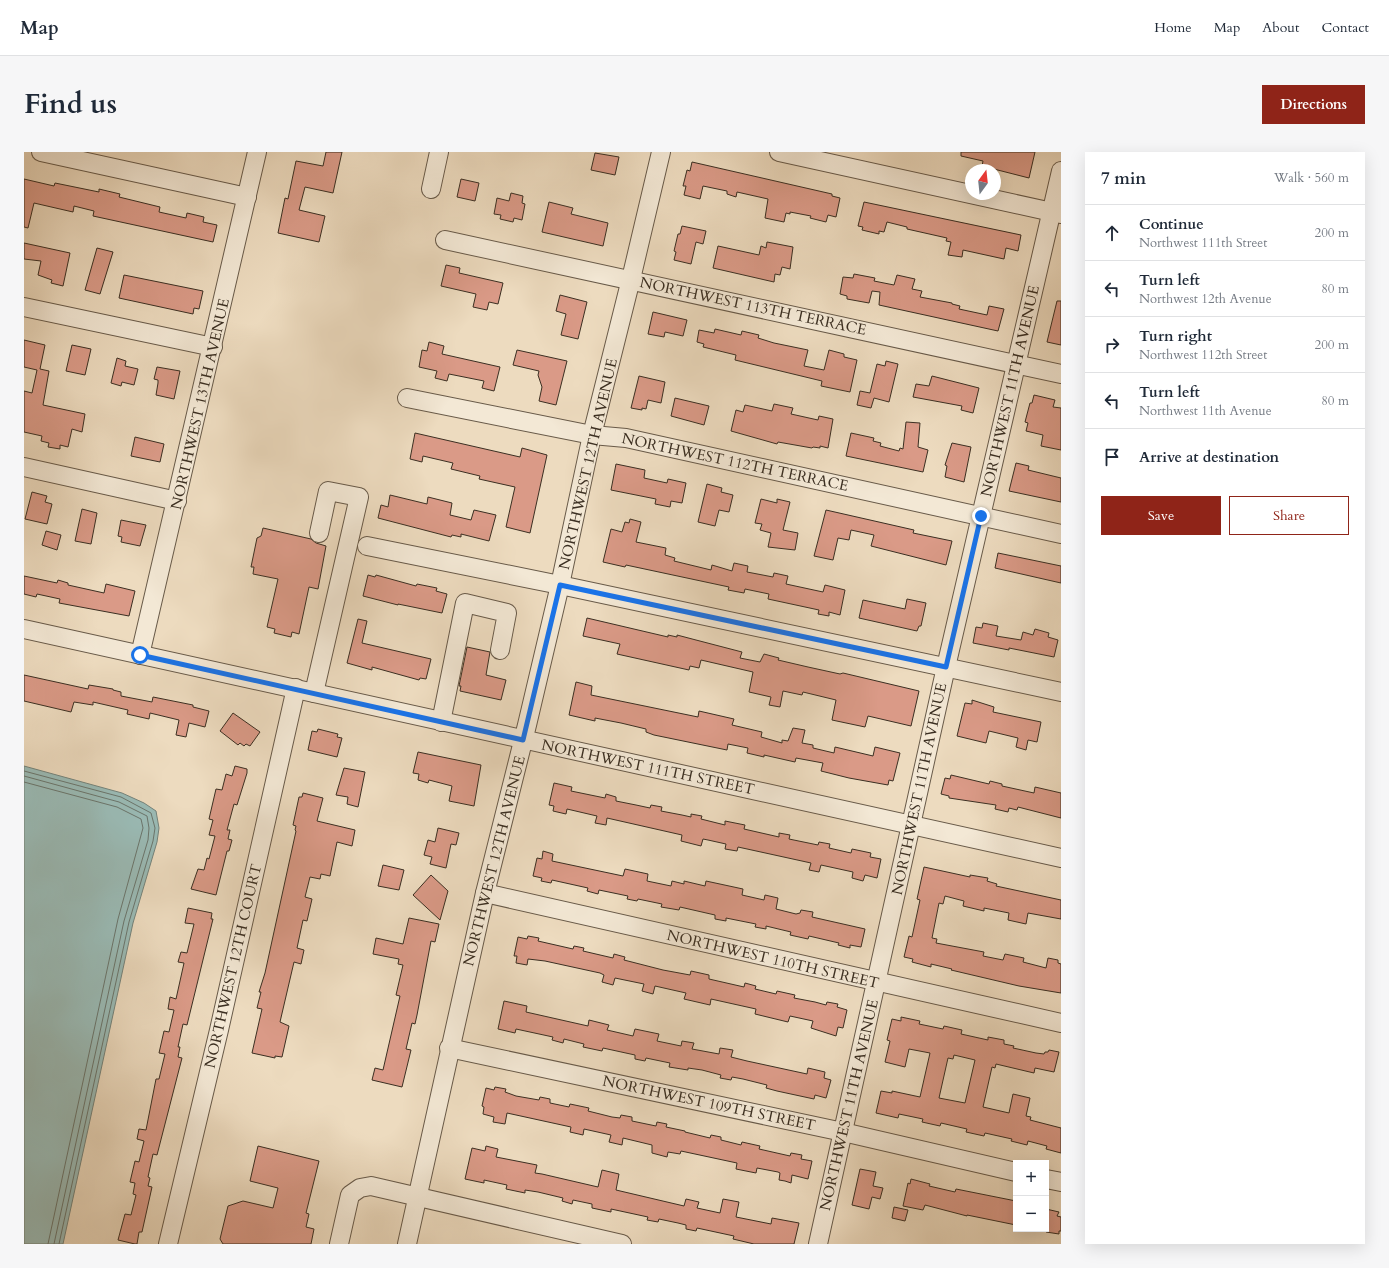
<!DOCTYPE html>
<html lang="en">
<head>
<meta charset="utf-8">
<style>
	:root { --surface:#fff; --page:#f6f6f7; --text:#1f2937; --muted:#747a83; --line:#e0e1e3; --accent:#8f2418 }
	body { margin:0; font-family:Cardo,serif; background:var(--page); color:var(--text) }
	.controls { position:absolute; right:12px; bottom:12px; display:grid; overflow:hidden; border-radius:0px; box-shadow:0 4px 16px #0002 }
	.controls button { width:36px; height:36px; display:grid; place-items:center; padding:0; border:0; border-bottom:1px solid var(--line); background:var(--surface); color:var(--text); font:20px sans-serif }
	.compass { position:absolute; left:941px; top:12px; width:36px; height:36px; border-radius:50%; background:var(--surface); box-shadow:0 4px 16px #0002; rotate:15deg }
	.stop { position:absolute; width:12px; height:12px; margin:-9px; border:3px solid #1a73e8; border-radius:50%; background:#fff }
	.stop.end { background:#1a73e8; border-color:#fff; box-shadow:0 1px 4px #0008 }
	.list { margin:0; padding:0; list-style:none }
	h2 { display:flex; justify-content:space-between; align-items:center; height:52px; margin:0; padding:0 16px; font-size:17px }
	h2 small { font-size:13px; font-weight:400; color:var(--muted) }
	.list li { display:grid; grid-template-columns:26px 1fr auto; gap:12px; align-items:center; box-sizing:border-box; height:56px; padding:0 16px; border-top:1px solid var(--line) }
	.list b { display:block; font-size:15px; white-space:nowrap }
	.list p { margin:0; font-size:13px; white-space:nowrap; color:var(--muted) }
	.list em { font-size:13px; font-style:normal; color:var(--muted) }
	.actions { display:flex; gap:8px; padding:12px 16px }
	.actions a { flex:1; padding:9px 0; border:1px solid var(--accent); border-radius:0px; text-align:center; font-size:14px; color:var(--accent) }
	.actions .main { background:var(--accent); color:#fff }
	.icon { flex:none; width:22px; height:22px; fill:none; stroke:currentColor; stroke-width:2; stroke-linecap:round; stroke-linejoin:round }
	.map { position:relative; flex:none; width:1037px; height:1092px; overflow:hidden; border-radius:0px }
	header { display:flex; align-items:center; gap:24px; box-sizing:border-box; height:56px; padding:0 20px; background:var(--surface); border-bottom:1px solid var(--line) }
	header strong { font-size:19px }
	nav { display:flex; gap:22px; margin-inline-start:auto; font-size:14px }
	.intro { display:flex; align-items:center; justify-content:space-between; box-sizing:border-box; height:96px; padding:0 24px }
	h1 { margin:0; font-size:28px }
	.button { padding:10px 18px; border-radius:0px; background:var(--accent); color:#fff; font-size:14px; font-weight:700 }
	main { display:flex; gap:24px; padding:0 24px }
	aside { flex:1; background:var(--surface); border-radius:0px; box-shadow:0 4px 16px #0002 }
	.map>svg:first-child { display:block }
	.water { fill:#9abbb6; stroke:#74837b }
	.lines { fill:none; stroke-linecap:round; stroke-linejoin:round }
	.shore { stroke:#6a756c; stroke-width:1 }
	.building { fill:#da9a87; stroke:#3b2f22; fill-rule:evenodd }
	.minor-casing { stroke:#685a49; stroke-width:20 }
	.minor { stroke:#f3e8d5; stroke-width:18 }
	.route { stroke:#1a73e8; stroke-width:5 }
	.labels { text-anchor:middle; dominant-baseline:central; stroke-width:3; stroke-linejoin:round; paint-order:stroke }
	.street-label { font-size:15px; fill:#3b2f22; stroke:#f3e8d5 }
</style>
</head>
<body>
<header>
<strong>Map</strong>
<nav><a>Home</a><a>Map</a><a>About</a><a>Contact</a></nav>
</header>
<div class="intro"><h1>Find us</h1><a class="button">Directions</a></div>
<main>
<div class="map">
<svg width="1037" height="1092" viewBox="0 0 1037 1092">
	<rect width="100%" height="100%" fill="#eddbbf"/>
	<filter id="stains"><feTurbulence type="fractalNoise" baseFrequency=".005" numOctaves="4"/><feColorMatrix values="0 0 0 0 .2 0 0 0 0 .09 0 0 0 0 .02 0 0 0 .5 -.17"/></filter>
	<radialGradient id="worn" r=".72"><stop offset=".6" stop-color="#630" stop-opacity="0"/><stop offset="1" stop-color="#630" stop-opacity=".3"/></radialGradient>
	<polygon class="water" points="0,614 98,641 120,651 132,659 135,676 133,690 109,771 39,1092 0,1092"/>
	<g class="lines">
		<g class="shore">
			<polyline points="0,619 97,645 127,661 131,676 129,689 105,770 35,1092"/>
			<polyline points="0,624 95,650 123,664 125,676 124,688 100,769 30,1092"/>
			<polyline points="0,630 93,655 117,667 119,676 94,767 24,1092"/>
		</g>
	</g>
	<g class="building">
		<polygon points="302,0 318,0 309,41 281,35 275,58 301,64 295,90 254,81 261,46 264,47 272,9 299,14"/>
		<polygon points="937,0 1011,0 1005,26 958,14 959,9 937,4"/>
		<polygon points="571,1 595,5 591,23 567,18"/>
		<polygon points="668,10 808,42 808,44 816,46 812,65 804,63 802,70 786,66 787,64 766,60 766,62 762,61 760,70 741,66 744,47 713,40 712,45 703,42 703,39 679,34 676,47 660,43 662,34 659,34 663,18 666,19"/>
		<polygon points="0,27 30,34 31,31 75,40 75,37 96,42 95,45 136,55 135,60 162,66 163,61 180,65 179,70 193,73 189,90 69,64 70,59 50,54 49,60 10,51 4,76 0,75"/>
		<polygon points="437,27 455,31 451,49 433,45"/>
		<polygon points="487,41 499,44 498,51 501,52 498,68 490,66 489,70 476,67 477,63 470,62 473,46 485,49"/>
		<polygon points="525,50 549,56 547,62 584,71 579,94 518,80"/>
		<polygon points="840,50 997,83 994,99 982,96 980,107 939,98 938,105 924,103 927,90 922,89 923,86 883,77 883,75 863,70 860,80 855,79 855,82 838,78 839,75 834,74"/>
		<polygon points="658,74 682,79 679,92 672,90 667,112 650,108 652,100 650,99 654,82 656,82"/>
		<polygon points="743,90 769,95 766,117 758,115 756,123 751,122 750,130 689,116 694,94 735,103 737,94 742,96"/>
		<polygon points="0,91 46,101 39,134 27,131 28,128 14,123 17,109 0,107"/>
		<polygon points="73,96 89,100 76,142 61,138"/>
		<polygon points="422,113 436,116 435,121 479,131 474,152 465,150 463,158 449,155 452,142 417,134"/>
		<polygon points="830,122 851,126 850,129 870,133 873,123 891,127 888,137 898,139 896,145 928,151 928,152 936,154 935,157 963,163 965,154 980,157 974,179 855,153 856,140 848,139 845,151 823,147 823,144 816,142 819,125 829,126"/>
		<polygon points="100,123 179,139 175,157 170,156 169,162 95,146"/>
		<polygon points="536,143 563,150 554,187 537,183 542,162 532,159"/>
		<polygon points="1033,149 1037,149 1037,193 1023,190"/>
		<polygon points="629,160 663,168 659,184 641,180 640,185 624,182"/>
		<polygon points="691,177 717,183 718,179 735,183 734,186 750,191 784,198 780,214 800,218 805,198 820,202 820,205 833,208 826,240 797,234 798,229 711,208 712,203 679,195 680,192 673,190 675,178 690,181"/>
		<polygon points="0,188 21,193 16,217 25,219 19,253 61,262 58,280 48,277 44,295 36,293 36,297 24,295 25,291 17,289 18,284 0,280 0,239 8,241 13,218 0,215"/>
		<polygon points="405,190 420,194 418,202 476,215 470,239 458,236 460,229 425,222 423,229 411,226 413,219 395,215 398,198 403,199"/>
		<polygon points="48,193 67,197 61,223 42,219"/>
		<polygon points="493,198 543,209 532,253 515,249 518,235 514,223 515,219 489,213"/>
		<polygon points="93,206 102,209 101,214 114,217 110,233 98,230 97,234 87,231"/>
		<polygon points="862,209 874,212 865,250 850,246 847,256 833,253 836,239 846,241 853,212 861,214"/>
		<polygon points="133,215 156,219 150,247 132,243 134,231 134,228 130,227"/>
		<polygon points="615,224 641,230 637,251 624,248 622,257 618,256 618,258 607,256"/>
		<polygon points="908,224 955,236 949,261 937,258 938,254 889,245 892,232 905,234"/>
		<polygon points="1010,243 1031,248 1029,255 1037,256 1037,298 1017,294 1019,283 1002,279 1004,271 1001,270 1006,251 1008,251"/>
		<polygon points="651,246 685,254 680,273 647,264"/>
		<polygon points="750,252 769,256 767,262 794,268 795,264 809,267 804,296 796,294 796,296 789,295 788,296 754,290 753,292 707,279 712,258 719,260 721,253 748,259"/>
		<polygon points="882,270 896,271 894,295 904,298 899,320 822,304 827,281 850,286 849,289 857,291 856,294 875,299 876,296 879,297"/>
		<polygon points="391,281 496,305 498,296 523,303 506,381 482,375 491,335 455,327 456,324 427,317 429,311 399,304 398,310 386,307"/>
		<polygon points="111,285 140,292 136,310 107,304"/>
		<polygon points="928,291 947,295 940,330 921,325 923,314 921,313"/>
		<polygon points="992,311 1005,314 1004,318 1037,326 1037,350 985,339"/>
		<polygon points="592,312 621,318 620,326 643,331 644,327 662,331 658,351 647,349 646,355 631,352 632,347 587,338"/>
		<polygon points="683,332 698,336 697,340 709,343 705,360 695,358 691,374 674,370"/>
		<polygon points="8,340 23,344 21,350 28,352 23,372 1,367"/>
		<polygon points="366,343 403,352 404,345 428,351 426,363 447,368 450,358 472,363 465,389 437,382 437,385 428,383 427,385 354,366 357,353 364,355"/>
		<polygon points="737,347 753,351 753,347 766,350 759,378 774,381 771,398 744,395 747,381 736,378 738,372 731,371"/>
		<polygon points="58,357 73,361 67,392 51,389"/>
		<polygon points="802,358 890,378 889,381 928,389 922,413 847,394 850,383 827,378 825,388 814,386 809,408 790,404"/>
		<polygon points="606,367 617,370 612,390 642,396 641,403 651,406 650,409 687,418 688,413 708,419 710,411 724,414 723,420 749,425 750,421 764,424 762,432 799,440 801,433 821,438 816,463 805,460 805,464 794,462 795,458 744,447 745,442 721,437 720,441 704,438 705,435 602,413 601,415 579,410 587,377 598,380 601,370 605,371"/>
		<polygon points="97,368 122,373 116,394 97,390 98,385 94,384"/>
		<polygon points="239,376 287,387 292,391 302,394 294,437 285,435 275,482 268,480 267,485 250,481 251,477 243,475 254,427 229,422 230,415 227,415 233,386 237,384"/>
		<polygon points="22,379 37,383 33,398 18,393"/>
		<polygon points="974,401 1037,414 1037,431 971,416"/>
		<polygon points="344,423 351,425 352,423 392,434 393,432 413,436 412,439 423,442 418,461 374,452 374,453 339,444"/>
		<polygon points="0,424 33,431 34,428 44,431 44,433 80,441 82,432 111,439 105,464 35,451 36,447 13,442 12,445 0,442"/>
		<polygon points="883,447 902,451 897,474 895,474 893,479 835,466 839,448 881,457"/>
		<polygon points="563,466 644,485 644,483 653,485 653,483 672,488 718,500 716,506 736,510 740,502 755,506 754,508 784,515 816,522 819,521 895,539 887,574 844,564 841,575 808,568 812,548 779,540 778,543 759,539 756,555 745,553 747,545 725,540 729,520 677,508 675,516 666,514 665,518 593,502 596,492 559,484"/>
		<polygon points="334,467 343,469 338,491 407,507 402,527 396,526 395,528 348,515 348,518 323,511"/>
		<polygon points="959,471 974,474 972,484 997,488 999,480 1009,483 1011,477 1025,481 1024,485 1034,488 1030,505 985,496 985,498 949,491 952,475 958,476"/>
		<polygon points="443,495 466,500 462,523 482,528 477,548 436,539 437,534 435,534"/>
		<polygon points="0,523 64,537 65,533 89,537 89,538 97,540 97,544 128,550 129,545 169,553 169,555 185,559 181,575 165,571 162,585 152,583 155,568 126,561 125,567 103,562 104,558 69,550 69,553 50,550 47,560 0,549"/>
		<polygon points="552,530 568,534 567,543 674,565 675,559 710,567 708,573 738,580 737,585 758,591 758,588 764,589 769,576 781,578 778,591 789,593 789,596 810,601 811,595 849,604 851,595 876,601 869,629 865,628 864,633 825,626 797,619 799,611 772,606 771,610 740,603 740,605 723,601 724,596 704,592 703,598 630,583 622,580 622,577 597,571 571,566 571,569 545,563"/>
		<polygon points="948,548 970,555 969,560 1017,570 1013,590 1004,588 1002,598 992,595 994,586 965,579 962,591 933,584 941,551 948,552"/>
		<polygon points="209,561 236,580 226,594 222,592 220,594 216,591 214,593 196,579"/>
		<polygon points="294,577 314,582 313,585 318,586 313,605 284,598 288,579 293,580"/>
		<polygon points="394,600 457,613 450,654 425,649 428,634 405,628 404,631 394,628 395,622 389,621"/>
		<polygon points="211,614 223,617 223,621 213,653 210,652 203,678 206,678 204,687 208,688 205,699 203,699 192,743 167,737 174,717 180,718 183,706 185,707 191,684 185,683 189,668 185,667 192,637 198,638 202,622 208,624"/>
		<polygon points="320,616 341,620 334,655 323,652 324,645 312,643"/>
		<polygon points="927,623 965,632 966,629 978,632 978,634 1010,641 1011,635 1037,641 1037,666 994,655 993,658 985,656 984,660 971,657 972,653 925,646 925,644 917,642 921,626 926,627"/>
		<polygon points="530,631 548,635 547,639 581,646 582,642 592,645 592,649 612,653 626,656 627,653 638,655 637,659 658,663 667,665 667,662 678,664 677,667 701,673 701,669 721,673 720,677 755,685 755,681 766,683 765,687 794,693 795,690 806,692 805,696 827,701 828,697 847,701 846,705 857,707 853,726 841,723 839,729 828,726 829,720 797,713 795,720 785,718 787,711 714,695 713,699 701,697 702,692 684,688 679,687 677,694 657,689 658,683 583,666 582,673 571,671 573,664 543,657 542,662 529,659 530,654 525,653"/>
		<polygon points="279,641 299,646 293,669 331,678 328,694 313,690 306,724 297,722 296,727 286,725 281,745 288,747 283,769 279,768 273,796 280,798 277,812 270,810 256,870 265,874 258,905 251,904 251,906 228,901 238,857 233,856 237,840 235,840 241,821 272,679 271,678 272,674 269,673 275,645 278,645"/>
		<polygon points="414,676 435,681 432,693 427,692 422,716 406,712 408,705 400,703 404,688 411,690"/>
		<polygon points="519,699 529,702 528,709 599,724 601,717 624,722 623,729 647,734 648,729 660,732 660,729 681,734 682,729 719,737 718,743 740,748 741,743 754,746 752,757 772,762 776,761 777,758 789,760 788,765 841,777 837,795 826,793 826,796 814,793 815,791 785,784 784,787 766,783 767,780 742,774 742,777 731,775 732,772 702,766 702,769 691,767 691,763 656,755 655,758 637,755 638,752 614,747 613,749 603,747 604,744 575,738 574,742 563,739 564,736 528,728 527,731 517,729 518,726 509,724 513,706 518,707"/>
		<polygon points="359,713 380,718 375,738 354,734"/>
		<polygon points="900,715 946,725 946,723 964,726 963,729 973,732 972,734 1037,748 1037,767 1004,761 1002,772 984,768 985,761 960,756 960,759 939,754 940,749 921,744 919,752 915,751 908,786 913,787 912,791 960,800 959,804 979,808 981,802 1000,806 999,810 1022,816 1024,806 1034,808 1034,811 1037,812 1037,841 995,834 927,818 928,817 907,812 907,815 888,810 889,807 880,805 885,784 888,785 896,748 893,747"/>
		<polygon points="407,723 424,739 416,768 389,743"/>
		<polygon points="164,756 188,761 187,767 189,767 163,873 159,872 154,895 156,895 154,905 158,906 133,1003 129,1002 124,1025 126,1026 124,1034 128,1035 118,1080 115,1080 113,1092 111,1092 94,1088 101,1062 107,1063 112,1043 109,1042 111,1031 106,1030 111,1009 115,1010 120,989 113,987 115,977 122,978 132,927 135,927 141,902 135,901 140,879 145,880 150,858 144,857 146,845 152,847 160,811 154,810 157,800 163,801 170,772 161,771"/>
		<polygon points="385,766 415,772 411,790 407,789 393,863 391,872 388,871 382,897 387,898 378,935 348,928 351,916 359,918 376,844 372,843 379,813 374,812 375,807 349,802 352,786 379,792"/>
		<polygon points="504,784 515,786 514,789 549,797 550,794 560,796 559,799 589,806 590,802 601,805 600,808 639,818 666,823 667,819 685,823 685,827 720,835 721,831 732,834 731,837 752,842 753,839 771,843 770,846 791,850 802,853 803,850 814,852 813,855 823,858 819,876 814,875 812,884 787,876 789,869 766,864 764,870 731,862 732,857 687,847 686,853 660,847 662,841 631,834 629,842 618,839 620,832 591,826 589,833 578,830 580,823 576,821 521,809 504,807 503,813 492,811 493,804 490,804 494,785 503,787"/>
		<polygon points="480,849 503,854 502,860 564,874 565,868 585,873 583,878 609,884 611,877 635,882 633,889 657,894 658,889 670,891 668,897 695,902 696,896 709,898 707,905 723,909 783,922 784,916 801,920 800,926 807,928 802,946 791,943 790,947 753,939 742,936 743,933 719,927 708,925 707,928 696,926 697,923 678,918 664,916 664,918 645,915 646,911 622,906 621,909 611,907 611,903 579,896 578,899 559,895 560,892 540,887 539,891 528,888 529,885 492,877 491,881 474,877"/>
		<path d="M877 865 896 869 895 872 919 877 920 874 938 878 937 882 964 888V885L980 888V892L990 894 989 896 1012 901 1020 902 1021 900H1024L1025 898 1035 900 1030 920 1011 916 1010 921 972 912 971 916 968 915 959 955 985 961 989 942 1006 946 1002 964 1007 965 1006 968 1037 976V1001L1022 997 1023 994 1004 989 1003 993 987 989 988 987 961 981 960 984 942 980 943 977 917 971 916 974 898 970 899 967 875 962 874 966 852 961 857 939 868 941V939L896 945 906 901 885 897 881 915 861 910 866 889 863 888 868 867 877 869ZM930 903 951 908 941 951 915 946 924 906 929 907Z"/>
		<polygon points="471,935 482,937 481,940 492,944 515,948 516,945 526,947 526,951 545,955 546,952 565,956 564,959 588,965 596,966 597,963 608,965 608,969 632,974 633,970 643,972 642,975 661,979 661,980 686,986 687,983 697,985 697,988 717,993 718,990 736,994 735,997 766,1004 767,1001 778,1003 777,1007 788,1009 784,1027 768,1023 767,1031 761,1029 755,1028 756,1021 754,1020 733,1016 732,1021 712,1017 713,1011 657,999 656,1002 644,1000 643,1005 628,1001 628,993 599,986 598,993 585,990 587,983 560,977 559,983 546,980 547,975 483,961 481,972 469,970 470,965 459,962 460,955 458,954 462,936 470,938"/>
		<polygon points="234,994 295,1009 282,1061 285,1062 282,1075 290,1077 287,1092 199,1092 196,1087 204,1054 219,1049 249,1056 254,1036 226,1029"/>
		<polygon points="462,994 474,997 472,1005 513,1013 511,1021 518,1022 574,1035 578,1018 595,1022 592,1038 660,1054 662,1047 675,1050 673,1056 696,1061 699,1047 715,1050 712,1065 747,1072 748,1066 775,1071 770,1092 730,1092 709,1087 710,1084 673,1076 672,1079 662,1077 662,1073 654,1071 635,1067 634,1070 623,1068 624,1065 587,1057 587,1060 568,1056 568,1052 549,1048 548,1052 538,1049 539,1046 514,1040 501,1038 501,1041 482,1037 483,1033 460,1028 460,1031 441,1027 448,996 461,999"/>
		<polygon points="836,1017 852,1020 849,1034 859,1036 856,1047 848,1045 845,1057 828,1053"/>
		<polygon points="887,1027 906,1032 905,1034 931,1040 932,1037 992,1049 992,1073 943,1063 943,1064 901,1053 899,1058 879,1054 884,1031 886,1032"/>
		<polygon points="870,1055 884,1058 881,1069 868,1066"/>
		<polygon points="1022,1057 1035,1060 1033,1064 1037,1065 1037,1079 1035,1079 1035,1082 1022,1080"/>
	</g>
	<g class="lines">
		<g class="minor-casing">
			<g id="minor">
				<polyline points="17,0 223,45"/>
				<polyline points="755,0 1037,62"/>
				<polyline points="407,37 415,0"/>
				<polyline points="421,88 1037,222"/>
				<polyline points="0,155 189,195"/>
				<polyline points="383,246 568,283 602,286 1037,382"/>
				<polyline points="0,315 153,349"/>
				<polyline points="343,394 536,433 1037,540"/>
				<polyline points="0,477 1037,706"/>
				<polyline points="116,503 233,0"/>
				<polyline points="290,541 335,345 304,339 295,381"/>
				<polyline points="417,570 441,451 483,461 476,498"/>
				<polyline points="461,741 1037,871"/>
				<polyline points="425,896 819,980 992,1020"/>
				<polyline points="1022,1027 1037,1030"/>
				<polyline points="144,1092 195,878 272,536"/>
				<polyline points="315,1092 326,1043 336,1036 347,1034 598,1092"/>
				<polyline points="383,1092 461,741 503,573 536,433 568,283 607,127 637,0"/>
				<polyline points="794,1092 922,515 1037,19"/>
			</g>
		</g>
		<use href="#minor" class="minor"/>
	</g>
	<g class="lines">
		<polyline class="route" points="116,503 499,588 536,433 922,515 957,364"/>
	</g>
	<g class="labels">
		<g class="street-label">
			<text transform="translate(729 154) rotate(12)">NORTHWEST 113TH TERRACE</text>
			<text transform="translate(986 239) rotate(-77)">NORTHWEST 11TH AVENUE</text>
			<text transform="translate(176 252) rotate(-77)">NORTHWEST 13TH AVENUE</text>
			<text transform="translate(711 310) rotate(12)">NORTHWEST 112TH TERRACE</text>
			<text transform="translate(564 312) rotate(-77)">NORTHWEST 12TH AVENUE</text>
			<text transform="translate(624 615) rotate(12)">NORTHWEST 111TH STREET</text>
			<text transform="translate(895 637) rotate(-78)">NORTHWEST 11TH AVENUE</text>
			<text transform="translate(470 709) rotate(-76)">NORTHWEST 12TH AVENUE</text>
			<text transform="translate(749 807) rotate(13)">NORTHWEST 110TH STREET</text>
			<text transform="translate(209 814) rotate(-77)">NORTHWEST 12TH COURT</text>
			<text transform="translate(685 951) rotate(12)">NORTHWEST 109TH STREET</text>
			<text transform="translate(825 953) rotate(-77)">NORTHWEST 11TH AVENUE</text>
		</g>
	</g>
	<rect width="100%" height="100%" filter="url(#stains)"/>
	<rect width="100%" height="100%" fill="url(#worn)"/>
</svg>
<div class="controls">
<button>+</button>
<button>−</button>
</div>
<svg class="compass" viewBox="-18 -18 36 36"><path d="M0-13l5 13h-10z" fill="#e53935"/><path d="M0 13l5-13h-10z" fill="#747a83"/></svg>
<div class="stop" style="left:116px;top:503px"></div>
<div class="stop end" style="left:957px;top:364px"></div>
</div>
<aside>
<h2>7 min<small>Walk · 560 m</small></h2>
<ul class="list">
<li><svg class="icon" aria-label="ahead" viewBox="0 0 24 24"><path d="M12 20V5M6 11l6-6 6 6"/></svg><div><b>Continue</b><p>Northwest 111th Street</p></div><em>200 m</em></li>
<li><svg class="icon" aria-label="left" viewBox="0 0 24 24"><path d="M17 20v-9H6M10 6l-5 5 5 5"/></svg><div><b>Turn left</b><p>Northwest 12th Avenue</p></div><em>80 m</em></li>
<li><svg class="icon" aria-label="right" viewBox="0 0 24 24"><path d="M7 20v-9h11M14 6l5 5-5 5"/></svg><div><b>Turn right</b><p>Northwest 112th Street</p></div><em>200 m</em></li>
<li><svg class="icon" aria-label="left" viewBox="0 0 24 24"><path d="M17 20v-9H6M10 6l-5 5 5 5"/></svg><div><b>Turn left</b><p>Northwest 11th Avenue</p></div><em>80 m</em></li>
<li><svg class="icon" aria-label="arrive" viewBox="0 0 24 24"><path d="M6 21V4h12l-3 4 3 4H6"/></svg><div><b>Arrive at destination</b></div></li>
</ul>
<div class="actions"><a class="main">Save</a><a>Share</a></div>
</aside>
</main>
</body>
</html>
